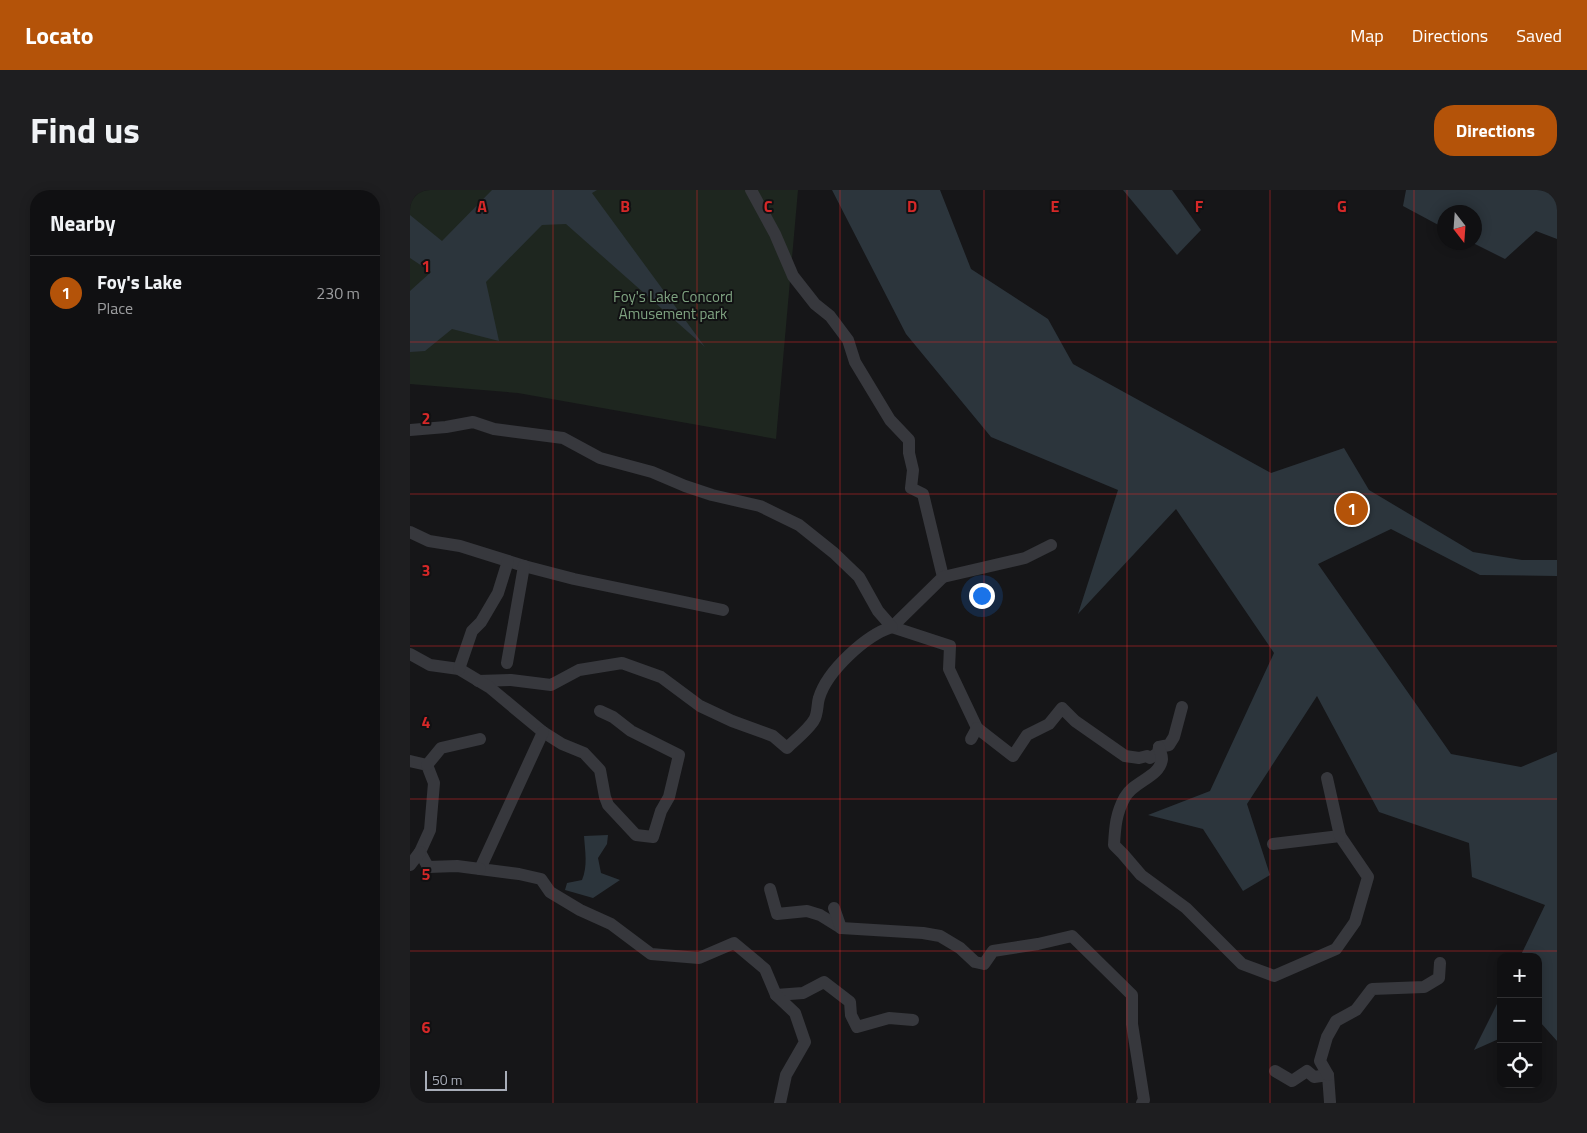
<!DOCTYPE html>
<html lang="en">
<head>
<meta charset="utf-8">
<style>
	:root { --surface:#101012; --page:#1e1e20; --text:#f1f3f6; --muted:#9c9d9f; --line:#303032; --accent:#b45309 }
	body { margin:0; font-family:"Titillium Web",sans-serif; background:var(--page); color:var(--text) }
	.controls { position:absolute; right:15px; bottom:15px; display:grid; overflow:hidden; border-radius:10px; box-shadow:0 2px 12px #0003 }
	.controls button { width:45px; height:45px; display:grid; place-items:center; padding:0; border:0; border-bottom:1px solid var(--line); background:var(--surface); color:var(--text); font:25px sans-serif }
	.compass { position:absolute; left:1027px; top:15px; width:45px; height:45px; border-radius:50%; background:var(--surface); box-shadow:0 2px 12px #0003; rotate:163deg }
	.scale { position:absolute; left:15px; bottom:12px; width:82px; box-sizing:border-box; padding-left:5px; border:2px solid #a8adb8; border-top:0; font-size:14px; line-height:18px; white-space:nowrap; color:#a8adb8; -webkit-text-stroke:4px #111113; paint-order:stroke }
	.you { position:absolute; left:571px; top:405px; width:18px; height:18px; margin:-12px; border:4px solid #fff; border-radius:50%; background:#1a73e8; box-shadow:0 0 0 8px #1a73e833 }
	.badge { display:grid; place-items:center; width:32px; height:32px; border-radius:50%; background:var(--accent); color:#fff; font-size:16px; font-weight:700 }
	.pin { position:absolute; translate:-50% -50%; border:2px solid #fff; box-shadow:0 1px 5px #0006 }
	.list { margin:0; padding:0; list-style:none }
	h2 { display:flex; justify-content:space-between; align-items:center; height:65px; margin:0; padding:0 20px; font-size:21px }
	h2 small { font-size:16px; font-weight:400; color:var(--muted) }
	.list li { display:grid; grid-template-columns:32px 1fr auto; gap:15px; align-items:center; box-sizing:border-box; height:75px; padding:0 20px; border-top:1px solid var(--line) }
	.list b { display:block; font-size:19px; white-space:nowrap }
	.list p { margin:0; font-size:16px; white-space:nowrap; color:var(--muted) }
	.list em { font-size:16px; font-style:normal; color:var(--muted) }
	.icon { flex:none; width:28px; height:28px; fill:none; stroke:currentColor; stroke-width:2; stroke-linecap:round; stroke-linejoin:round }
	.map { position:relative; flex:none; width:1147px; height:913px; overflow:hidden; border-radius:20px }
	header { display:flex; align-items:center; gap:30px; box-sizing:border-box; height:70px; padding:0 25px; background:var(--accent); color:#fff }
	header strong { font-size:24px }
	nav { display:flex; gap:28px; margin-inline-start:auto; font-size:18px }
	.intro { display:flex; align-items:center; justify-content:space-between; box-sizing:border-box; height:120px; padding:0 30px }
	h1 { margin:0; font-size:35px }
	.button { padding:12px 22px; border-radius:20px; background:var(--accent); color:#fff; font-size:18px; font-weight:700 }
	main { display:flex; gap:30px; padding:0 30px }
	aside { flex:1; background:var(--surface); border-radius:20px; box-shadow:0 2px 12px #0003 }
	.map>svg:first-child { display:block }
	.green { fill:#1e261f }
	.water { fill:#2c353c }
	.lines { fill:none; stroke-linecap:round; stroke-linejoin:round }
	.street { stroke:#37383d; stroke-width:12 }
	.grid { fill:none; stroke:#d62828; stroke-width:1; stroke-opacity:0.55 }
	.labels { text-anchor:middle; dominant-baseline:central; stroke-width:4; stroke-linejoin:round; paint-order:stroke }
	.park-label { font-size:15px; fill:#7fa381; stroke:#111113 }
	.grid-label { font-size:16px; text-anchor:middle; font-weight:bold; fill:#d62828; stroke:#111113; stroke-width:4; stroke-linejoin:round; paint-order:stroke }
</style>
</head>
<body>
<header>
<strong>Locato</strong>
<nav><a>Map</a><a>Directions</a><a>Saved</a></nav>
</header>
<div class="intro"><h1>Find us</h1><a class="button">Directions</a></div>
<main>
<aside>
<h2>Nearby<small></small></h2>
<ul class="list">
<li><span class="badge">1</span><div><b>Foy's Lake</b><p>Place</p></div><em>230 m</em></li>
</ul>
</aside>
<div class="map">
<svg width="1147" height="913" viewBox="0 0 1147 913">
	<rect width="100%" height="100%" fill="#161618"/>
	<polygon class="green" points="0,0 388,0 366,249 108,203 0,194"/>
	<g class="water">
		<polygon points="82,0 187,0 182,3 295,157 156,34 132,35 76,92 89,151 42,139 15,161 0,162 0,101 21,82 0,68 0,25 32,51"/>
		<polygon points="422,0 530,0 561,79 638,129 663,174 861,283 934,258 959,300 1063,362 1112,370 1147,370 1147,386 1070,385 981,339 908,374 1041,564 1111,577 1147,562 1147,851 1130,832 1128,832 1128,767 1110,767 1135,715 1062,687 1059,653 969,622 907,506 837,614 860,685 833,701 793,639 738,625 800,601 864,463 766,319 668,424 708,300 581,247 496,144"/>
		<polygon points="713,0 762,0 791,40 767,65"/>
		<polygon points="996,0 1147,0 1147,49 1126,41 1095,69 1063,53 1064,52 1064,22 1034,22 1034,38 993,16"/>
		<path d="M198 645 197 654 188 668 191 683 210 690 183 708 155 700 157 693 172 690C178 676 175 661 174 646Z"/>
		<polygon points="1091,806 1091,848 1064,860"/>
	</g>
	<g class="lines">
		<g class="street">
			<polyline points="341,0 365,44 383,86 405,114 420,126 438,150 445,172 480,230 499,250 499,263 503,280 501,298 513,304 533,387 482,437 540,456 539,479 567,538 603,566 617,545 639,534 652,518 665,531 715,566 729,568 737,566 740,568 748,563 749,557 759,555 764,547 772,517"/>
			<path d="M0 240 36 237 63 232 84 239 153 248 190 268 242 282 275 296 302 305 350 316 389 335 424 363 449 387 468 421 482 437C456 445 417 481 409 508 407 514 408 524 404 530 399 539 385 550 377 558L363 546 322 531 290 516 251 487 212 473 169 480 141 495 101 490 68 491"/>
			<polyline points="0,342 19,351 50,356 114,376 164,389 313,420"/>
			<polyline points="533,387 615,368 641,355"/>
			<polyline points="0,464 20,475 49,479 79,497 133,542 152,554 174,563 190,580 195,607 198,615 226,645 243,647 251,621 259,607 269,565 221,541 203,527 190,521"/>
			<polyline points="97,473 114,376"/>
			<polyline points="49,479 62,441 71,432 88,403 98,371"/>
			<polyline points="133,542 70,679 109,684 131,689 140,702 170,720 201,734 241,764 289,768 324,753 355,779 366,805 393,803 414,792 440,812 441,825 447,837 479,828 503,830"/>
			<polyline points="561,549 567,538"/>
			<path d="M749 557C750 561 752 565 752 569 750 587 724 591 715 607 706 623 705 637 704 655L713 664 731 685 776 718 832 774 864 786 926 759 945 732 958 687 930 646 863 654"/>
			<polyline points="0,571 17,575 24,593 20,640 10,662 18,677 47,676 70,679"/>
			<polyline points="17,575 31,558 70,549"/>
			<polyline points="917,588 930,646"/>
			<polyline points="0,675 10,662"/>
			<polyline points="360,699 367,724 397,721 410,725 431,738"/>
			<polyline points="424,718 431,738 513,743 530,746 550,758 565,772 574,774 583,761 628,754 662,746 722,805 722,834 734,910 732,913"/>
			<polyline points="366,805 385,823 395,852 376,885 370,913"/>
			<polyline points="865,881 882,891 897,881 904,887 918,885 920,912"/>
			<polyline points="918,885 910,871 917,847 926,831 946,820 962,799 1014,797 1029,788 1030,773"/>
		</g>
	</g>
	<path class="grid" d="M143 0V913M287 0V913M430 0V913M574 0V913M717 0V913M860 0V913M1004 0V913M0 152H1147M0 304H1147M0 456H1147M0 609H1147M0 761H1147"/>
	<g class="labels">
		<g class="park-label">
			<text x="263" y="106">Foy's Lake Concord<tspan x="263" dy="17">Amusement park</tspan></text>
		</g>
	</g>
	<g class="grid-label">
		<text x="72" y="22">A</text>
		<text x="215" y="22">B</text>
		<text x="358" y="22">C</text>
		<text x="502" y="22">D</text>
		<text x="645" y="22">E</text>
		<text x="789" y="22">F</text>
		<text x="932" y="22">G</text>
		<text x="16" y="82">1</text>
		<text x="16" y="234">2</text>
		<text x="16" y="386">3</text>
		<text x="16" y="538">4</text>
		<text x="16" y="690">5</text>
		<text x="16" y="843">6</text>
	</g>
</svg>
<div class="controls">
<button>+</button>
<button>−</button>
<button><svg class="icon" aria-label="locate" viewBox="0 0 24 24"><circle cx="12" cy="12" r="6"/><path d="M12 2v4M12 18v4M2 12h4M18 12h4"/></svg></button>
</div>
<svg class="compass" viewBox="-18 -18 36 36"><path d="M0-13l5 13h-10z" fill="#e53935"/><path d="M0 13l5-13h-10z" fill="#9c9d9f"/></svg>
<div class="scale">50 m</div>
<div class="you"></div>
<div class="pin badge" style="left:942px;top:319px">1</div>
</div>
</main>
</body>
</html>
